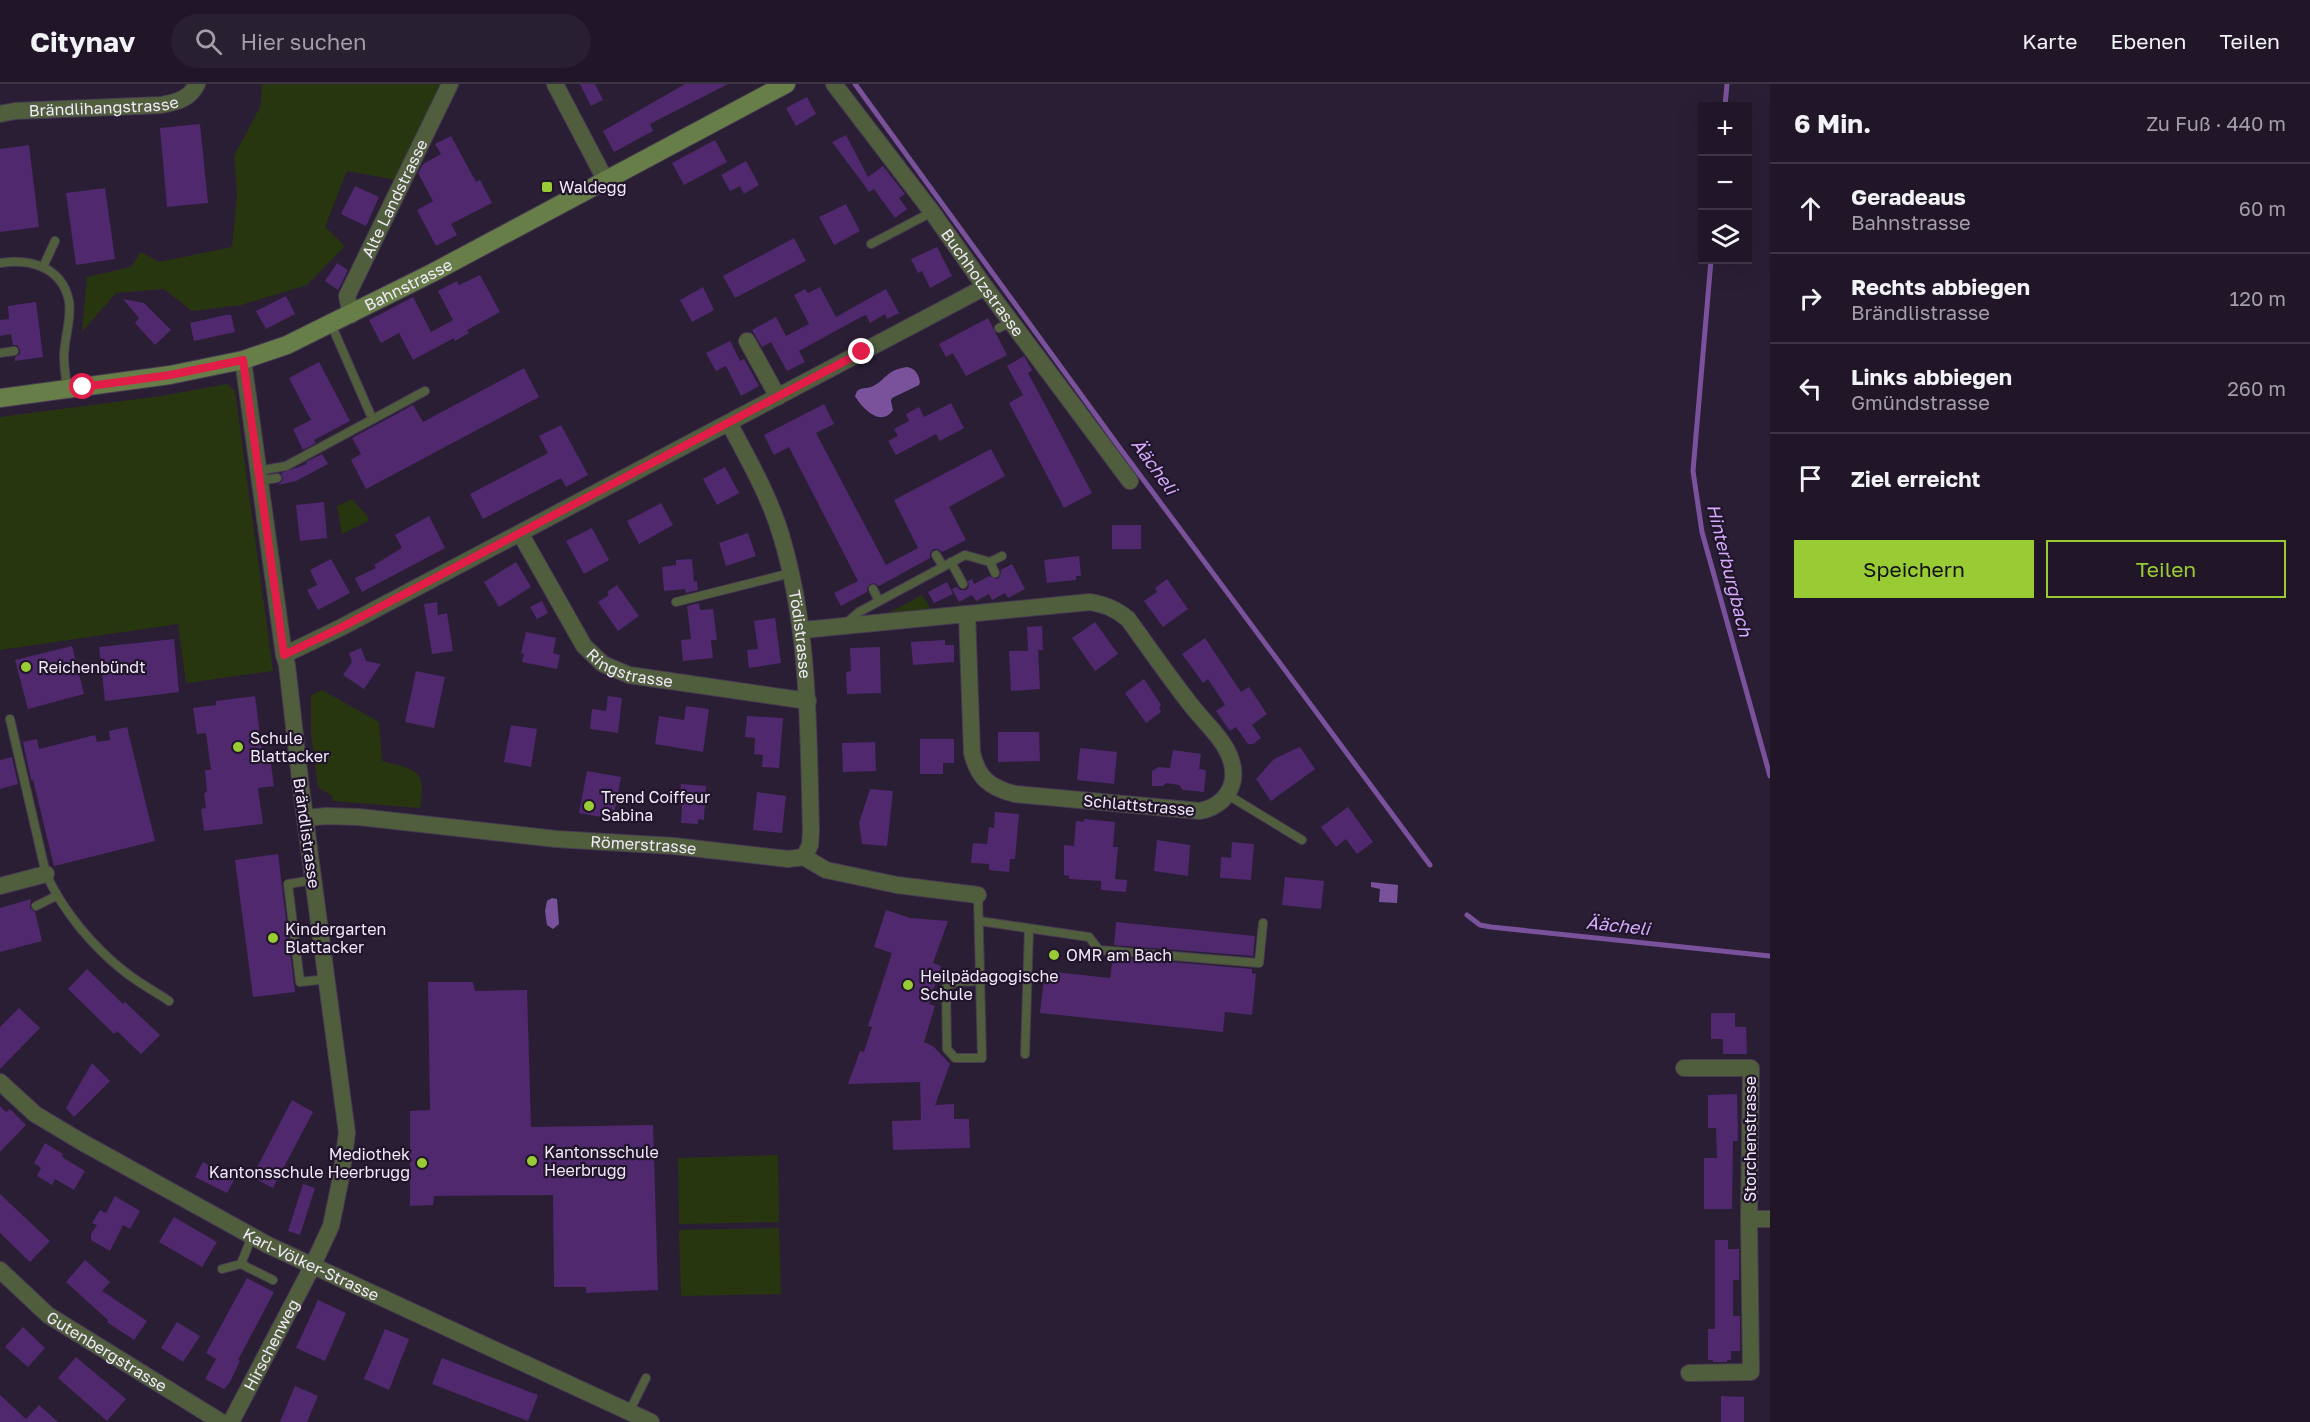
<!DOCTYPE html>
<html lang="de">
<head>
<meta charset="utf-8">
<style>
	:root { --surface:#201628; --page:#281f30; --text:#f1f3f6; --muted:#a29fa8; --line:#3d3545; --accent:#99cb35 }
	body { margin:0; font-family:"Golos Text",sans-serif; background:var(--page); color:var(--text) }
	.controls { position:absolute; right:18px; top:18px; display:grid; overflow:hidden; border-radius:0px; box-shadow:0 6px 24px #0002 }
	.controls button { width:54px; height:54px; display:grid; place-items:center; padding:0; border:0; border-bottom:2px solid var(--line); background:var(--surface); color:var(--text); font:30px sans-serif }
	.stop { position:absolute; width:18px; height:18px; margin:-14px; border:4px solid #e11d48; border-radius:50%; background:#fff }
	.stop.end { background:#e11d48; border-color:#fff; box-shadow:0 2px 6px #0008 }
	.list { margin:0; padding:0; list-style:none }
	h2 { display:flex; justify-content:space-between; align-items:center; height:78px; margin:0; padding:0 24px; font-size:26px }
	h2 small { font-size:20px; font-weight:400; color:var(--muted) }
	.list li { display:grid; grid-template-columns:39px 1fr auto; gap:18px; align-items:center; box-sizing:border-box; height:90px; padding:0 24px; border-top:2px solid var(--line) }
	.list b { display:block; font-size:22px; white-space:nowrap }
	.list p { margin:0; font-size:20px; white-space:nowrap; color:var(--muted) }
	.list em { font-size:20px; font-style:normal; color:var(--muted) }
	.actions { display:flex; gap:12px; padding:18px 24px }
	.actions a { flex:1; padding:14px 0; border:2px solid var(--accent); border-radius:0px; text-align:center; font-size:21px; color:var(--accent) }
	.actions .main { background:var(--accent); color:#111 }
	.icon { flex:none; width:33px; height:33px; fill:none; stroke:currentColor; stroke-width:2; stroke-linecap:round; stroke-linejoin:round }
	.map { position:relative; flex:none; width:1770px; height:1338px; overflow:hidden }
	header { display:flex; align-items:center; gap:36px; box-sizing:border-box; height:84px; padding:0 30px; background:var(--surface); border-bottom:2px solid var(--line) }
	header strong { font-size:28px }
	nav { display:flex; gap:33px; margin-inline-start:auto; font-size:21px }
	.search { width:420px; height:54px; background:var(--page); display:flex; align-items:center; gap:15px; box-sizing:border-box; padding:0 21px; border-radius:33px; color:var(--muted); font-size:22px }
	main { display:flex }
	aside { flex:1; background:var(--surface) }
	.map>svg:first-child { display:block }
	.green { fill:#28360f }
	.water { fill:#79529b }
	.lines { fill:none; stroke-linecap:round; stroke-linejoin:round }
	.stream { stroke:#79529b; stroke-width:5 }
	.building { fill:#4f286d }
	.lane-casing { stroke:#463b51; stroke-width:10 }
	.street-casing { stroke:#463b51; stroke-width:18 }
	.secondary-casing { stroke:#463b51; stroke-width:20 }
	.lane { stroke:#505e3d; stroke-width:8 }
	.street { stroke:#505e3d; stroke-width:16 }
	.secondary { stroke:#687e48; stroke-width:18 }
	.route { stroke:#e11d48; stroke-width:8 }
	.poi-dot { fill:#99cb35; stroke:#21152b; stroke-width:2 }
	.labels { text-anchor:middle; dominant-baseline:central; stroke-width:4.5; stroke-linejoin:round; paint-order:stroke }
	.street-label { font-size:16px; fill:#f2eafa; stroke:#21152b }
	.poi-label { font-size:16px; fill:#f2eafa; stroke:#21152b; text-anchor:start }
	.water-label { font-size:18px; font-style:italic; fill:#d5abfc; stroke:#21152b }
</style>
</head>
<body>
<header>
<strong>Citynav</strong>
<div class="search"><svg class="icon" aria-label="search" viewBox="0 0 24 24"><circle cx="10" cy="10" r="6"/><path d="M15 15l6 6"/></svg>Hier suchen</div>
<nav><a>Karte</a><a>Ebenen</a><a>Teilen</a></nav>
</header>
<main>
<div class="map">
<svg width="1770" height="1338" viewBox="0 0 1770 1338">
	<rect width="100%" height="100%" fill="#2a1e35"/>
	<g class="green">
		<polygon points="262,0 440,0 396,96 347,87 325,143 345,162 307,201 241,221 192,227 164,205 116,209 82,248 87,193 131,183 141,168 159,178 232,163 237,110 234,72 261,21"/>
		<polygon points="227,300 235,307 273,587 186,599 178,540 0,566 0,333 161,312"/>
		<polygon points="352,415 369,434 367,438 342,450 337,422"/>
		<polygon points="922,511 931,525 887,530"/>
		<path d="M322 606 379 638 382 677C416 686 427 685 420 724L333 717 332 712 318 703 311 648V611Z"/>
		<polygon points="778,1071 779,1138 679,1140 678,1074"/>
		<polygon points="779,1144 781,1210 681,1212 679,1146"/>
	</g>
	<g class="water">
		<path d="M907 283C915 284 919 291 920 298L919 301 892 314 891 317 893 326C881 344 862 324 855 312L857 307C862 303 865 305 871 303 886 297 885 286 907 283Z"/>
		<polygon points="1371,798 1398,801 1397,819 1379,818 1380,805 1371,803"/>
		<polygon points="552,814 557,815 559,840 553,845 547,841 545,827 547,817"/>
	</g>
	<g class="lines">
		<g class="stream">
			<polyline points="855,0 1122,367 1430,781"/>
			<polyline points="1725,22 1727,0"/>
			<polyline points="1711,176 1693,387 1702,448 1770,692"/>
			<polyline points="1467,831 1480,841 1491,843 1770,872"/>
		</g>
	</g>
	<g class="building">
		<polygon points="580,0 595,0 603,16 591,22"/>
		<polygon points="685,0 728,0 650,40 653,47 614,68 603,47"/>
		<polygon points="807,13 816,30 796,42 786,24"/>
		<polygon points="200,40 208,119 167,123 160,44"/>
		<polygon points="846,51 868,93 883,82 905,110 899,114 907,125 895,134 874,105 869,108 862,98 865,95 862,98 832,58"/>
		<polygon points="451,52 476,98 480,96 492,119 451,140 457,151 436,162 417,126 433,117 418,89 423,80 441,70 435,60"/>
		<polygon points="715,56 727,78 684,101 672,79"/>
		<polygon points="29,61 39,143 0,148 0,65"/>
		<polygon points="746,77 759,101 744,110 740,102 730,107 721,91"/>
		<polygon points="355,102 379,113 366,142 341,130"/>
		<polygon points="105,104 115,175 76,181 66,109"/>
		<polygon points="846,120 860,147 834,161 819,133"/>
		<polygon points="794,154 806,177 735,214 723,192"/>
		<polygon points="937,163 952,192 930,204 922,187 918,189 911,175"/>
		<polygon points="337,179 348,186 338,206 325,197"/>
		<polygon points="480,191 500,228 467,246 469,249 455,257 454,254 413,276 399,249 381,259 369,236 413,213 431,248 453,236 438,207 457,197 459,201"/>
		<polygon points="703,203 714,226 692,238 680,216"/>
		<polygon points="820,203 836,233 886,205 899,229 887,235 885,230 870,239 866,231 863,232 799,267 805,278 787,287 771,258 762,263 752,246 776,233 786,252 809,240 794,211 805,205 808,209"/>
		<polygon points="286,212 295,230 266,245 256,227"/>
		<polygon points="123,215 144,219 171,246 155,261 135,239 139,234"/>
		<polygon points="36,218 43,273 15,277 15,273 20,270 20,266 17,261 13,261 11,250 0,252 0,236 9,235 8,222"/>
		<polygon points="226,231 231,231 235,248 194,257 190,239"/>
		<polygon points="988,234 1007,271 966,292 953,269 946,273 939,260"/>
		<polygon points="730,257 740,277 744,275 759,302 741,312 726,282 716,287 706,269"/>
		<polygon points="1024,272 1032,286 1028,289 1092,409 1064,424 1009,319 1023,311 1007,282"/>
		<polygon points="319,278 350,337 314,356 316,359 303,366 293,345 311,336 289,294"/>
		<polygon points="524,284 539,313 366,405 351,376 361,370 352,354 413,321 423,338"/>
		<polygon points="951,319 964,344 940,357 936,350 896,371 888,357 898,352 894,345 909,337 906,330 919,323 924,333"/>
		<polygon points="824,320 834,340 816,349 886,481 918,464 894,416 991,365 1005,392 949,423 966,456 942,468 938,465 933,465 930,469 930,474 879,502 874,499 870,500 867,504 867,508 841,522 834,509 858,497 789,363 774,371 764,351"/>
		<polygon points="561,341 588,391 566,403 561,394 483,435 470,410 548,369 539,352"/>
		<polygon points="322,370 328,380 296,397 278,401 283,396 281,389 307,380 306,378"/>
		<polygon points="725,383 739,409 717,421 703,395"/>
		<polygon points="324,418 327,454 300,457 296,421"/>
		<polygon points="661,419 673,441 639,460 627,437"/>
		<polygon points="429,432 445,464 362,508 355,494 376,484 374,481 402,464 395,451"/>
		<rect x="1112" y="441" width="29" height="24"/>
		<polygon points="592,444 609,476 584,490 566,457"/>
		<polygon points="748,449 756,472 726,482 719,459"/>
		<polygon points="1079,472 1081,492 1076,492 1076,496 1047,499 1044,476"/>
		<polygon points="331,475 350,509 318,526 307,506 317,501 310,486"/>
		<polygon points="692,475 694,498 697,497 698,506 686,509 685,505 664,507 662,483 676,481 676,476"/>
		<polygon points="516,478 531,503 499,523 484,498"/>
		<polygon points="1012,480 1025,505 1008,514 1005,509 992,516 989,510 976,517 972,511 959,518 952,505 957,503 960,506 966,506 969,503 968,497 972,495 974,500 989,492 997,495 1000,492 1001,486"/>
		<polygon points="1167,495 1188,525 1163,543 1144,517 1157,508 1155,504"/>
		<polygon points="947,498 953,510 934,519 928,508"/>
		<polygon points="617,501 639,532 618,547 598,518 609,511 607,508"/>
		<polygon points="542,517 548,529 537,535 530,523"/>
		<polygon points="437,518 438,531 447,529 453,567 432,570 424,520"/>
		<polygon points="699,519 700,526 713,525 717,556 711,556 713,574 683,577 681,556 691,555 687,522"/>
		<polygon points="775,534 781,579 749,584 747,566 758,565 754,537"/>
		<polygon points="1095,538 1118,570 1095,587 1072,554"/>
		<polygon points="1042,542 1043,566 1034,566 1038,566 1040,605 1011,607 1009,567 1028,567 1027,543"/>
		<polygon points="526,548 556,554 553,569 560,571 557,585 522,578 524,570 521,569"/>
		<polygon points="1205,554 1241,608 1249,603 1267,630 1252,641 1261,654 1253,660 1248,660 1236,643 1230,647 1216,627 1225,621 1208,595 1203,599 1182,570"/>
		<polygon points="174,555 179,608 105,617 99,563"/>
		<polygon points="945,556 945,561 954,561 954,578 913,581 911,558"/>
		<polygon points="72,562 84,610 28,625 15,576"/>
		<polygon points="880,563 881,609 847,610 846,588 851,587 850,564"/>
		<polygon points="361,564 366,577 381,580 364,605 343,591 352,578 349,569"/>
		<polygon points="416,587 445,593 434,644 405,638"/>
		<polygon points="1144,595 1161,621 1159,624 1161,628 1146,639 1125,609"/>
		<polygon points="255,612 263,674 270,673 274,702 258,704 263,740 204,747 201,725 206,724 204,709 207,708 205,686 211,686 206,649 197,650 193,624 216,621 216,617"/>
		<polygon points="608,612 622,614 618,649 590,645 592,625 606,627"/>
		<polygon points="686,622 709,625 703,668 655,660 659,632 684,636"/>
		<polygon points="747,632 783,634 779,684 762,683 763,671 754,670 755,654 745,653"/>
		<polygon points="511,641 537,645 531,683 504,678"/>
		<polygon points="127,643 155,757 54,782 33,696 31,696 23,658 37,655 39,665 95,651 97,658 110,656 109,647"/>
		<polygon points="998,648 1039,648 1040,677 998,678"/>
		<polygon points="920,655 954,655 954,679 943,679 943,690 920,690"/>
		<polygon points="875,658 876,687 843,688 842,659"/>
		<polygon points="1300,663 1315,685 1271,717 1256,695 1274,675"/>
		<polygon points="1080,664 1117,668 1114,700 1077,696"/>
		<polygon points="1173,666 1201,670 1199,685 1206,686 1204,708 1183,706 1179,701 1166,699 1163,702 1152,702 1152,687 1158,683 1170,684"/>
		<polygon points="12,673 18,700 0,705 0,676"/>
		<polygon points="587,687 621,693 613,735 579,729"/>
		<polygon points="681,700 706,702 704,736 698,735 698,740 681,739 682,722 679,721"/>
		<polygon points="870,705 893,707 887,762 862,760 859,739"/>
		<polygon points="757,708 786,712 782,749 753,746"/>
		<polygon points="1348,723 1373,758 1357,770 1346,755 1336,763 1321,743"/>
		<polygon points="995,728 1019,730 1015,775 1010,775 1009,788 989,786 989,780 971,779 973,759 987,760 989,743 994,744"/>
		<polygon points="1084,735 1115,738 1113,763 1118,763 1115,795 1127,796 1126,808 1101,806 1101,797 1069,795 1069,792 1064,791 1064,761 1074,762 1076,737 1084,738"/>
		<polygon points="1157,756 1190,761 1188,792 1154,787"/>
		<polygon points="1232,758 1254,760 1251,796 1220,794 1221,773 1231,774"/>
		<polygon points="278,770 295,908 253,913 235,776"/>
		<polygon points="1285,793 1324,797 1321,825 1282,821"/>
		<polygon points="31,815 30,824 35,828 42,857 0,868 0,824"/>
		<polygon points="886,826 910,834 948,837 933,879 941,882 929,920 935,922 924,958 933,962 950,980 935,1021 954,1020 954,1035 969,1035 970,1064 893,1066 892,1037 921,1036 920,998 848,1000 860,967 864,968 872,943 868,942 892,869 874,863"/>
		<polygon points="1116,838 1255,852 1253,872 1114,861"/>
		<polygon points="1113,873 1252,885 1252,889 1256,890 1252,931 1225,928 1223,948 1040,929 1045,887 1110,894"/>
		<polygon points="87,885 123,920 125,918 160,951 141,970 117,947 114,950 68,905"/>
		<polygon points="428,898 473,898 475,907 527,906 531,1043 653,1041 658,1206 586,1209 586,1203 554,1203 553,1111 434,1112 433,1121 410,1122 410,1027 430,1026"/>
		<polygon points="19,924 40,944 0,985 0,943"/>
		<polygon points="1711,929 1735,929 1735,943 1746,943 1747,970 1723,970 1723,955 1711,955"/>
		<polygon points="92,979 110,997 74,1033 66,1024"/>
		<polygon points="1737,1010 1738,1057 1733,1057 1732,1125 1704,1125 1704,1074 1717,1074 1716,1044 1708,1044 1708,1011"/>
		<polygon points="292,1016 313,1028 273,1104 252,1093"/>
		<polygon points="0,1022 6,1028 10,1025 26,1041 0,1068"/>
		<polygon points="45,1059 63,1070 62,1073 85,1087 74,1106 55,1095 52,1101 37,1092 41,1084 34,1079"/>
		<polygon points="203,1078 235,1094 227,1109 195,1093"/>
		<polygon points="303,1100 315,1104 300,1151 288,1147"/>
		<polygon points="0,1110 50,1157 30,1178 0,1149"/>
		<polygon points="115,1112 140,1127 130,1145 123,1141 110,1167 91,1156 91,1150 97,1141 92,1139 100,1126 106,1129"/>
		<polygon points="174,1133 217,1158 202,1183 159,1158"/>
		<polygon points="1715,1156 1728,1156 1728,1165 1739,1165 1739,1196 1733,1196 1733,1232 1740,1232 1740,1267 1731,1267 1731,1276 1727,1276 1727,1278 1713,1278 1713,1276 1708,1276 1708,1245 1715,1245"/>
		<polygon points="85,1176 110,1198 102,1207 147,1237 134,1256 107,1238 108,1236 66,1198"/>
		<polygon points="247,1194 274,1208 238,1276 240,1277 230,1298 224,1305 205,1295 216,1275 206,1269"/>
		<polygon points="318,1216 346,1229 325,1277 296,1264"/>
		<polygon points="177,1238 200,1252 183,1278 161,1264"/>
		<polygon points="23,1243 45,1264 28,1283 5,1263"/>
		<polygon points="385,1245 409,1255 389,1306 364,1295"/>
		<polygon points="76,1273 126,1315 107,1337 58,1294"/>
		<polygon points="442,1274 538,1311 528,1337 432,1300"/>
		<polygon points="295,1302 318,1312 307,1338 280,1338"/>
		<polygon points="0,1311 26,1335 39,1321 58,1338 0,1338"/>
		<polygon points="1721,1312 1744,1313 1744,1338 1721,1338"/>
	</g>
	<g class="lines">
		<g class="lane-casing">
			<g id="lane">
				<polyline points="871,160 932,128"/>
				<path d="M0 179C30 174 62 183 69 217 72 234 64 255 64 273 64 283 66 294 67 305"/>
				<polyline points="43,183 55,157"/>
				<polyline points="331,240 372,334"/>
				<polyline points="999,244 1011,238"/>
				<polyline points="0,269 14,267"/>
				<polyline points="258,387 286,382 425,307"/>
				<polyline points="259,397 277,394"/>
				<polyline points="936,471 943,482"/>
				<polyline points="951,478 963,500"/>
				<polyline points="990,478 995,489"/>
				<polyline points="873,505 879,517"/>
				<polyline points="676,518 791,489"/>
				<polyline points="845,540 859,528 965,471 990,478 1002,472"/>
				<path d="M10 635 46 790C63 827 93 863 125 888 139 899 154 907 169 917"/>
				<polyline points="1228,711 1302,756"/>
				<polyline points="313,796 288,800 300,898 327,895"/>
				<polyline points="978,811 982,974 955,974 947,965 946,903 956,898 980,897"/>
				<polyline points="36,822 56,812"/>
				<polyline points="979,837 1089,853 1099,866 1259,879 1263,839"/>
				<polyline points="1025,970 1029,845"/>
				<polyline points="252,1152 241,1180 273,1196"/>
				<polyline points="222,1185 241,1180"/>
				<polyline points="629,1328 646,1294"/>
			</g>
		</g>
		<g class="street-casing">
			<g id="street">
				<polyline points="555,0 606,97"/>
				<path id="s1" d="M834 0 932 128 985 203 1130 397"/>
				<path id="s2" d="M0 30 15 27 161 21C177 18 190 15 197 0"/>
				<path id="s3" d="M351 231 347 212 450 0"/>
				<polyline points="747,257 778,313"/>
				<path id="s4" d="M729 339C748 375 769 411 781 451 810 547 808 647 811 747L810 761 804 773"/>
				<path id="s5" d="M520 449 584 562 603 580 629 591 808 617"/>
				<path d="M803 546 1090 518C1106 521 1116 525 1128 535 1149 564 1169 593 1191 621 1204 638 1225 656 1231 676 1239 701 1225 722 1200 727L1015 710C990 704 978 694 972 669L967 530"/>
				<polyline points="284,571 342,543 985,203"/>
				<path id="s6" d="M305 734 326 732 359 733 556 755 674 762 788 775 804 773 826 786 897 801 978 811"/>
				<polyline points="0,802 46,790"/>
				<polyline points="1684,984 1751,984 1749,1135 1770,1135"/>
				<path id="s7" d="M0 998 35 1030 80 1057 268 1161 651 1338"/>
				<path id="s8" d="M0 1186 48 1231 221 1338"/>
				<polyline points="1689,1289 1751,1288 1749,1135"/>
				<path id="s9" d="M231 1338 312 1183 331 1142 341 1093 347 1049 301 704 287 581 284 571 243 276"/>
			</g>
		</g>
		<g class="secondary-casing">
			<g id="secondary">
				<path id="s10" d="M0 314 170 291 243 276 287 261 432 189 786 0"/>
			</g>
		</g>
		<use href="#lane" class="lane"/>
		<use href="#street" class="street"/>
		<use href="#secondary" class="secondary"/>
	</g>
	<g class="lines">
		<polyline class="route" points="83,303 170,291 243,276 284,571 342,543 862,268"/>
	</g>
	<g class="poi-dot">
		<rect x="541" y="97" width="12" height="12" rx="3"/>
		<circle cx="26" cy="583" r="6"/>
		<circle cx="238" cy="663" r="6"/>
		<circle cx="589" cy="722" r="6"/>
		<circle cx="273" cy="854" r="6"/>
		<circle cx="1054" cy="871" r="6"/>
		<circle cx="908" cy="901" r="6"/>
		<circle cx="532" cy="1077" r="6"/>
		<circle cx="422" cy="1079" r="6"/>
	</g>
	<g class="labels">
		<g class="street-label">
			<text stroke="none"><textPath href="#s2" startOffset="104">Brändlihangstrasse</textPath></text>
			<text stroke="none"><textPath href="#s3" startOffset="128">Alte Landstrasse</textPath></text>
			<text stroke="none"><textPath href="#s1" startOffset="248">Buchholzstrasse</textPath></text>
			<text stroke="none"><textPath href="#s10" startOffset="428">Bahnstrasse</textPath></text>
			<text stroke="none"><textPath href="#s4" startOffset="225">Tödistrasse</textPath></text>
			<text stroke="none"><textPath href="#s5" startOffset="183">Ringstrasse</textPath></text>
			<text transform="translate(1139 721) rotate(5)">Schlattstrasse</text>
			<text transform="translate(307 749) rotate(82)">Brändlistrasse</text>
			<text stroke="none"><textPath href="#s6" startOffset="340">Römerstrasse</textPath></text>
			<text transform="translate(1750 1055) rotate(-90)">Storchenstrasse</text>
			<text stroke="none"><textPath href="#s7" startOffset="362">Karl-Völker-Strasse</textPath></text>
			<text stroke="none"><textPath href="#s9" startOffset="87">Hirschenweg</textPath></text>
			<text stroke="none"><textPath href="#s8" startOffset="135">Gutenbergstrasse</textPath></text>
		</g>
		<g class="poi-label">
			<text x="559" y="103">Waldegg</text>
			<text x="38" y="583">Reichenbündt</text>
			<text x="250" y="654">Schule<tspan x="250" dy="18">Blattacker</tspan></text>
			<text x="601" y="713">Trend Coiffeur<tspan x="601" dy="18">Sabina</tspan></text>
			<text x="285" y="845">Kindergarten<tspan x="285" dy="18">Blattacker</tspan></text>
			<text x="1066" y="871">OMR am Bach</text>
			<text x="920" y="892">Heilpädagogische<tspan x="920" dy="18">Schule</tspan></text>
			<text x="544" y="1068">Kantonsschule<tspan x="544" dy="18">Heerbrugg</tspan></text>
			<text x="410" y="1070" text-anchor="end">Mediothek<tspan x="410" dy="18">Kantonsschule Heerbrugg</tspan></text>
		</g>
		<g class="water-label">
			<text transform="translate(1155 382) rotate(54)">Äächeli</text>
			<text transform="translate(1730 486) rotate(76)">Hinterburgbach</text>
			<text transform="translate(1618 841) rotate(6)">Äächeli</text>
		</g>
	</g>
</svg>
<div class="controls">
<button>+</button>
<button>−</button>
<button><svg class="icon" aria-label="layers" viewBox="0 0 24 24"><path d="M12 4l9 5-9 5-9-5zM3 14l9 5 9-5"/></svg></button>
</div>
<div class="stop" style="left:83px;top:303px"></div>
<div class="stop end" style="left:862px;top:268px"></div>
</div>
<aside>
<h2>6 Min.<small>Zu Fuß · 440 m</small></h2>
<ul class="list">
<li><svg class="icon" aria-label="ahead" viewBox="0 0 24 24"><path d="M12 20V5M6 11l6-6 6 6"/></svg><div><b>Geradeaus</b><p>Bahnstrasse</p></div><em>60 m</em></li>
<li><svg class="icon" aria-label="right" viewBox="0 0 24 24"><path d="M7 20v-9h11M14 6l5 5-5 5"/></svg><div><b>Rechts abbiegen</b><p>Brändlistrasse</p></div><em>120 m</em></li>
<li><svg class="icon" aria-label="left" viewBox="0 0 24 24"><path d="M17 20v-9H6M10 6l-5 5 5 5"/></svg><div><b>Links abbiegen</b><p>Gmündstrasse</p></div><em>260 m</em></li>
<li><svg class="icon" aria-label="arrive" viewBox="0 0 24 24"><path d="M6 21V4h12l-3 4 3 4H6"/></svg><div><b>Ziel erreicht</b></div></li>
</ul>
<div class="actions"><a class="main">Speichern</a><a>Teilen</a></div>
</aside>
</main>
</body>
</html>
